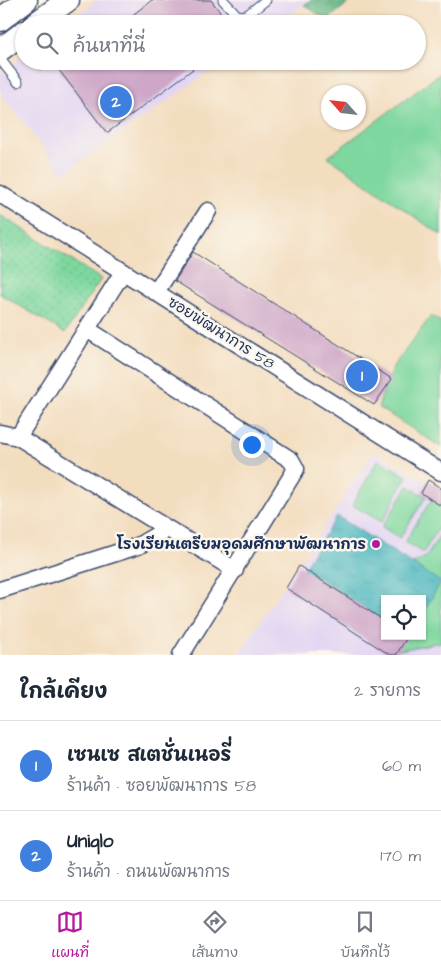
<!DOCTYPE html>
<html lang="th">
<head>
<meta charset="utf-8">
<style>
	:root { --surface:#fff; --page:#f2f2f3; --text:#1f2937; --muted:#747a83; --line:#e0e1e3; --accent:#b5179e }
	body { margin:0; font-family:"Architects Daughter","Playpen Sans Thai",sans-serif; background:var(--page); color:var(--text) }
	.controls { position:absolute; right:15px; bottom:15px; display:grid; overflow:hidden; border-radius:0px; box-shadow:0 1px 4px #0004 }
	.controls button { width:45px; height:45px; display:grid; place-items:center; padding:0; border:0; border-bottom:1px solid var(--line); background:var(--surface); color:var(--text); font:25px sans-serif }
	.compass { position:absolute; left:321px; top:85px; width:45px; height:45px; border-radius:50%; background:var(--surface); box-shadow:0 1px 4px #0004; rotate:297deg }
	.you { position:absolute; left:251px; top:444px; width:18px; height:18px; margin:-12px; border:4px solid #fff; border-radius:50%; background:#1a73e8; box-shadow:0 0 0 8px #1a73e833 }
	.badge { display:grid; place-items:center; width:32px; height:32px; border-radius:50%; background:var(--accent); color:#fff; font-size:16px; font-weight:700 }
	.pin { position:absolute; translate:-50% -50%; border:2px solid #fff; box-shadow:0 1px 5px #0006 }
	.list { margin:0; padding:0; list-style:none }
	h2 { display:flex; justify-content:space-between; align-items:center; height:65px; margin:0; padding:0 20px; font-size:21px }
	h2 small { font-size:16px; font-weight:400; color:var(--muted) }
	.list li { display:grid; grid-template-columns:32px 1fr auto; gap:15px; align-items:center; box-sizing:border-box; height:90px; padding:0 20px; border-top:1px solid var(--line) }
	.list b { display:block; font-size:19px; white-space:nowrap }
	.list p { margin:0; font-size:16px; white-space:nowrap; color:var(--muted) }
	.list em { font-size:16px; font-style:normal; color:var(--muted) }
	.icon { flex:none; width:28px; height:28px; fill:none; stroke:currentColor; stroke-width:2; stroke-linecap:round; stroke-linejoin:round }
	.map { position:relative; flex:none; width:441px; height:655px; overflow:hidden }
	.search { position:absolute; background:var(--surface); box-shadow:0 1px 4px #0004; left:15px; right:15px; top:15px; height:55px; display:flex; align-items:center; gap:12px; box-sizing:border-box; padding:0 18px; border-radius:28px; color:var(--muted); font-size:19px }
	.sheet { height:245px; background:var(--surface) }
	nav { display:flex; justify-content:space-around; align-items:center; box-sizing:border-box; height:70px; border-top:1px solid var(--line); background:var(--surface); font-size:14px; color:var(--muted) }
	nav a { display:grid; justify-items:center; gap:2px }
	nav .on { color:var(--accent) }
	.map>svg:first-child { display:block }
	.built { fill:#e2d4f3; fill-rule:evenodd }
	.green { fill:#7dd79e; stroke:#4c837e }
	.forest { fill:url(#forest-crowns); stroke:#407472 }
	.park { fill:url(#park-dots); stroke:#4c837e }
	.water { fill:url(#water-ripples); stroke:#30728e }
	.building { fill:#cda6c8 }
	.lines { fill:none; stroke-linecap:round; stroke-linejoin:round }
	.lane-casing { stroke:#3b496d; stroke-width:11 }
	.street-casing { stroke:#3b496d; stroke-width:19 }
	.secondary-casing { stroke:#3b496d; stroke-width:25 }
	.lane { stroke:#fff; stroke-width:9 }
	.street { stroke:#fff; stroke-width:16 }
	.secondary { stroke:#fff; stroke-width:22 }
	.poi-dot { fill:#b5179e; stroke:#fbf7ec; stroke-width:2 }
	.labels { text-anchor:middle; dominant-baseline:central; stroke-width:5; stroke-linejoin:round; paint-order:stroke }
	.street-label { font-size:15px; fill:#1b2f5e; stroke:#fbf7ec }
	.poi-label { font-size:15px; font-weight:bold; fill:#1b2f5e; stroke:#fbf7ec; text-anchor:end }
</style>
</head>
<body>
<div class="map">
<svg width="441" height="655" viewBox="0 0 441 655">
	<defs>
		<pattern id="forest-crowns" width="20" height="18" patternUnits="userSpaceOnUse" patternTransform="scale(1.25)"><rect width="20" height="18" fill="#66b885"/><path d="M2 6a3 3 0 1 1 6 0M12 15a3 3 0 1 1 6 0" fill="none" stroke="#539670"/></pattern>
		<pattern id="park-dots" width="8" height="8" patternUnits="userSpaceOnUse" patternTransform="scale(1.25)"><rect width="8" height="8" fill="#7dd79e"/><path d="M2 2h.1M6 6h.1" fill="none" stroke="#6bb98a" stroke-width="1.8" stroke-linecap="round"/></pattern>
		<pattern id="water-ripples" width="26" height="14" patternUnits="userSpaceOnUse" patternTransform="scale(1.25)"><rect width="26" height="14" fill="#46b5be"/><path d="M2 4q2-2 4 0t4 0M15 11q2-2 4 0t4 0" fill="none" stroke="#3a949e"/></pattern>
	</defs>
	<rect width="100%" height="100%" fill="#fbf7ec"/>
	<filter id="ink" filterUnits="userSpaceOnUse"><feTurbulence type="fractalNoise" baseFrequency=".02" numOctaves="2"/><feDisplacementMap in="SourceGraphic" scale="10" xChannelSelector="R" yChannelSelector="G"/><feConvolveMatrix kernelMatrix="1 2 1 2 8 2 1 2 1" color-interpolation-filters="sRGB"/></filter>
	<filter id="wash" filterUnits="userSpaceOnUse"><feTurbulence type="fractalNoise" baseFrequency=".0096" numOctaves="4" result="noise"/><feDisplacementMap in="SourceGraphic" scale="20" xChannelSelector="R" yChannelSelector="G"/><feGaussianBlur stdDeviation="1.12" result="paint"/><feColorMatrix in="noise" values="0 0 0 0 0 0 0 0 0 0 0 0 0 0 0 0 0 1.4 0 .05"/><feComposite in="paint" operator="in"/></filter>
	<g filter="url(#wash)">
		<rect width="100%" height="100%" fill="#f3ddbf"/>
		<g class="built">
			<polygon points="97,0 311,0 277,24 66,24"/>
			<polygon points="24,56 24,61 224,61 63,174 0,92 0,73"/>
			<path d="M374 452 441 490V655H238ZM385 599H422V636H385Z"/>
		</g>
		<g class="green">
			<polygon points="441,73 441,235 328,157"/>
			<polygon points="431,316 441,322 441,447 378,407 393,367"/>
			<polygon points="378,460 407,476 382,522 352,505"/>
			<polygon points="408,486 426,497 400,538 382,527"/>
			<polygon points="431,500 441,506 441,524 423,553 405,542"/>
			<polygon points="441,533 441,642 395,651 404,636 422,636 422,605 437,581 411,564 426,557"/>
		</g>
		<polygon class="forest" points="311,0 352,0 327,20 304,5"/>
		<polygon class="park" points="0,215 101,279 65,333 0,294"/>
		<polygon class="water" points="337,516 441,582 422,615 422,599 385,599 385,621 303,569"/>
		<g id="blocks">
			<g class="building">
				<polygon points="152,0 211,0 229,24 121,24"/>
				<polygon points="71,61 188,61 193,69 107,133 59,70"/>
				<polygon points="193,252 392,379 374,405 175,281"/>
				<polygon points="428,480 441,488 441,506 421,493"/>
				<polygon points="299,566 385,621 385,636 408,636 396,655 390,655 286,588"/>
			</g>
		</g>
	</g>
	<g filter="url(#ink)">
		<use href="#blocks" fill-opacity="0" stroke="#3b496d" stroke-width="1"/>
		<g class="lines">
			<g class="lane-casing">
				<g id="lane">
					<polyline points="223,0 238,16 247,15 266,0"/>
					<polyline points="0,59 18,82"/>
					<polyline points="39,61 41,64"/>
				</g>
			</g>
			<g class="street-casing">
				<g id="street">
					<polyline points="0,194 441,472"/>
					<polyline points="156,292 208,211"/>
					<polyline points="87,329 291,460 296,469 181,655"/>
					<polyline points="0,433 18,437 123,272"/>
					<polyline points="18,437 235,570"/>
					<polyline points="0,590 138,546 167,529"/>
				</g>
			</g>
			<g class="secondary-casing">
				<g id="secondary">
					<polyline points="0,20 26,0"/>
					<polyline points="35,24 68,0"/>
					<polyline points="0,50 24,32"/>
				</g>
			</g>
			<use href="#lane" class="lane"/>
			<use href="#street" class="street"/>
			<use href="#secondary" class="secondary"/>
		</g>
	</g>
	<circle class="poi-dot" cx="376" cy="544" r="5"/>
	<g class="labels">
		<g class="street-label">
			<text transform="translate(221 333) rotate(32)">ซอยพัฒนาการ 58</text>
		</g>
		<g class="poi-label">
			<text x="366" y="544">โรงเรียนเตรียมอุดมศึกษาพัฒนาการ</text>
		</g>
	</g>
</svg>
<div class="controls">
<button><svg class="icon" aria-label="locate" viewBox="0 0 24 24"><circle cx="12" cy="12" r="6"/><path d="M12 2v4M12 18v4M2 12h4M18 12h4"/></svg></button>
</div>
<svg class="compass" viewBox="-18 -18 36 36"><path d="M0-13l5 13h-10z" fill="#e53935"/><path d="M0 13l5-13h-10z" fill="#747a83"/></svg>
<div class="you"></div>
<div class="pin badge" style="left:362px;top:376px;background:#3f7fe0">1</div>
<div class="pin badge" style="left:116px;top:102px;background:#3f7fe0">2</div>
<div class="search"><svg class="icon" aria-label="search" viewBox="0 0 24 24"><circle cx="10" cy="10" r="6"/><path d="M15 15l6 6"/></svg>ค้นหาที่นี่</div>
</div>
<section class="sheet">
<h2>ใกล้เคียง<small>2 รายการ</small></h2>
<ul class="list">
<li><span class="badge" style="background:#3f7fe0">1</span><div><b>เซนเซ สเตชั่นเนอรี่</b><p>ร้านค้า · ซอยพัฒนาการ 58</p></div><em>60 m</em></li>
<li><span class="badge" style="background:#3f7fe0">2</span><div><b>Uniqlo</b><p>ร้านค้า · ถนนพัฒนาการ</p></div><em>170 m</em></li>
</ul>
</section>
<nav>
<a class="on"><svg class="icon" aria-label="map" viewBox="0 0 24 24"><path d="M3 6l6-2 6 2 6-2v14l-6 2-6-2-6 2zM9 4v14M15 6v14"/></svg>แผนที่</a>
<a><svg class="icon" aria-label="directions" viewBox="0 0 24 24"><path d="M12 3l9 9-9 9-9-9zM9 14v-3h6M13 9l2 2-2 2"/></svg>เส้นทาง</a>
<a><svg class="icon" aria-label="saved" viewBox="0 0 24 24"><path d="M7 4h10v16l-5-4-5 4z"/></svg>บันทึกไว้</a>
</nav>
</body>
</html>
